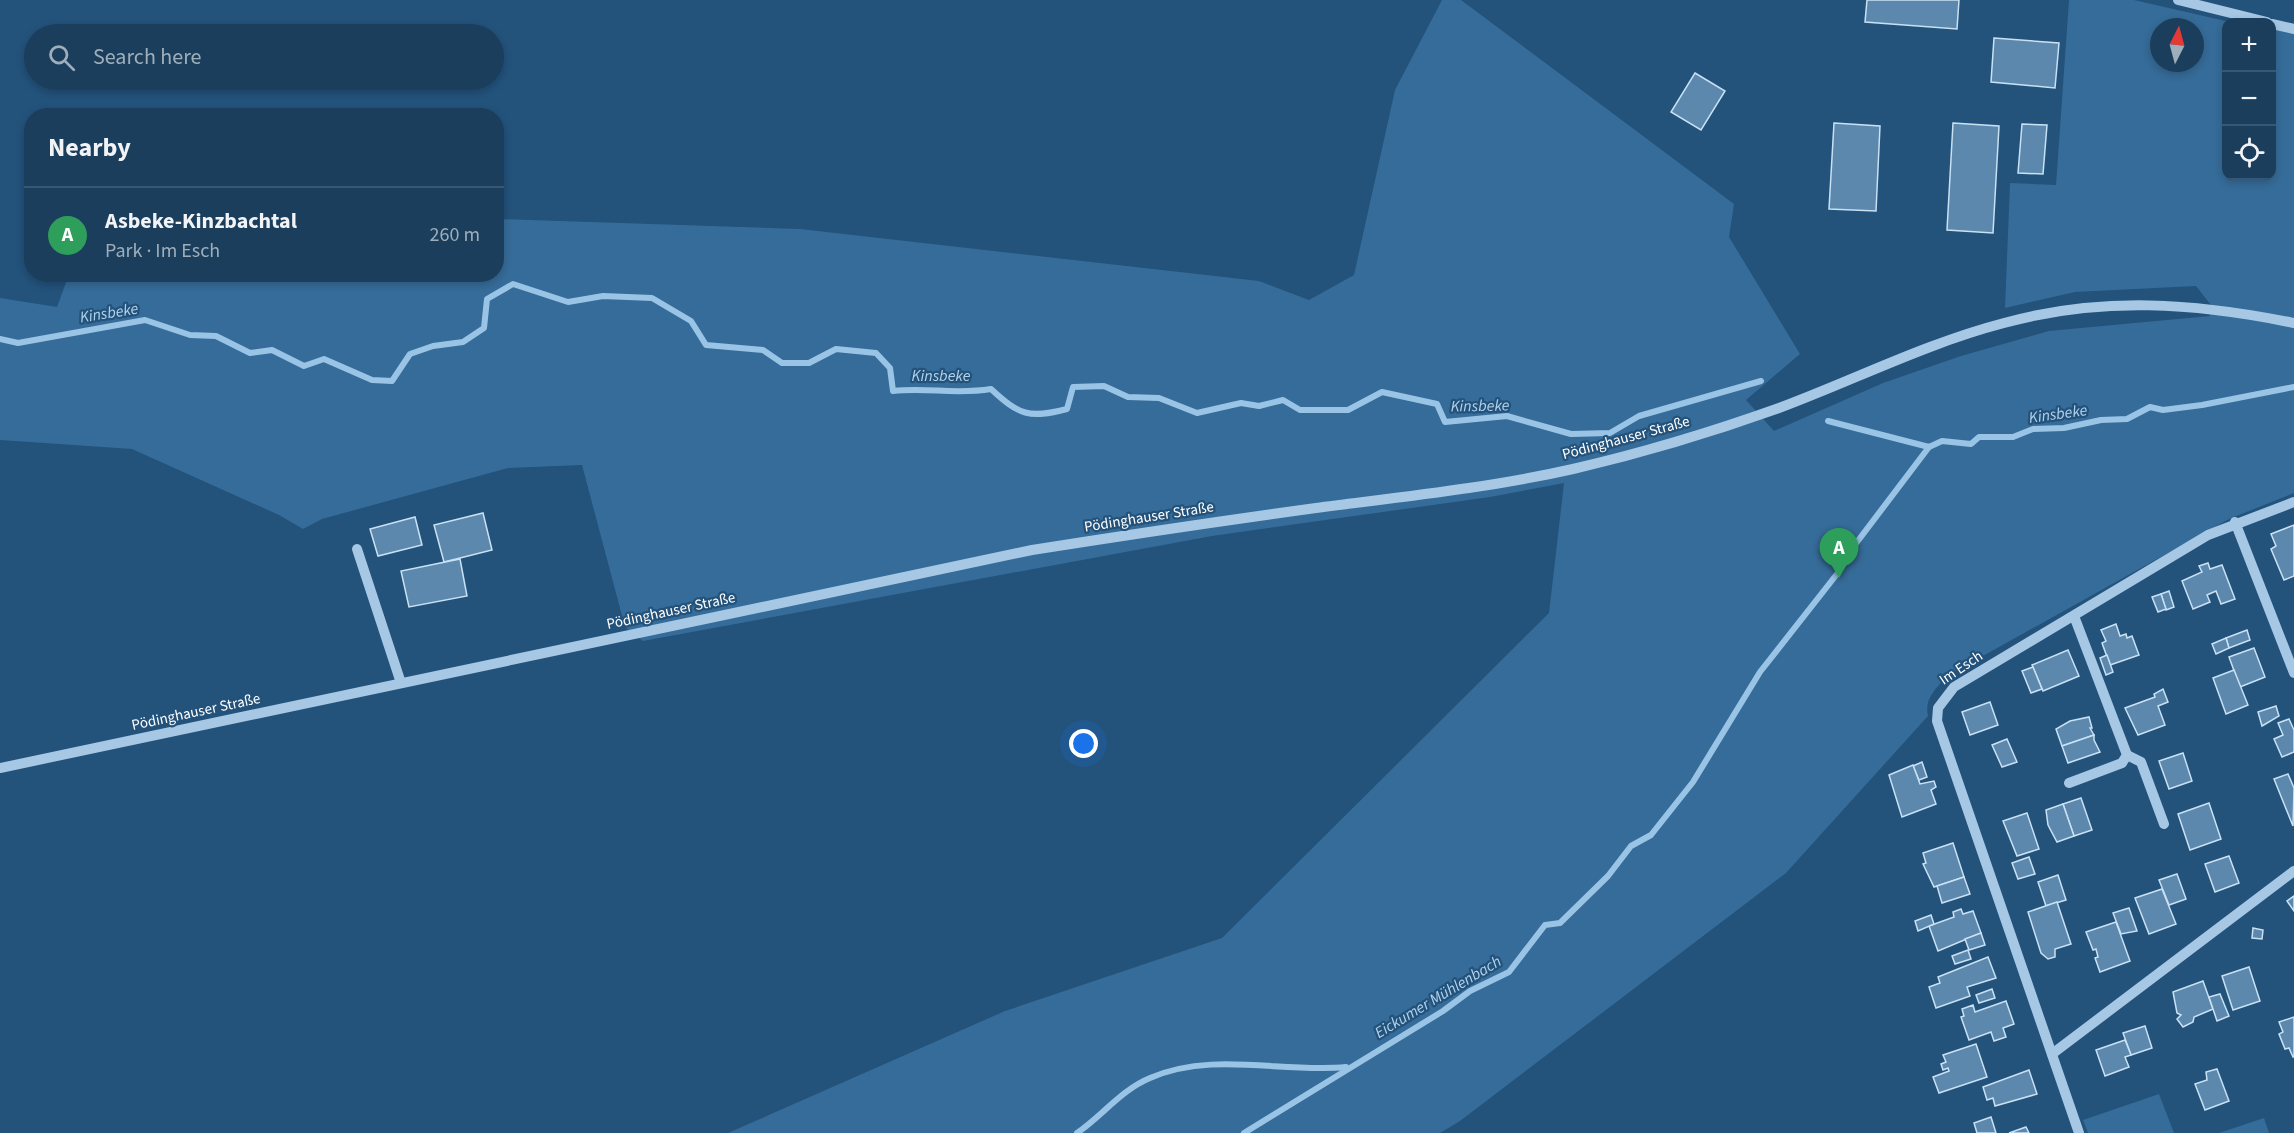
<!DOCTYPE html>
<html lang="en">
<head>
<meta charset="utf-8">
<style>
	:root { --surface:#1a3e5c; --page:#274965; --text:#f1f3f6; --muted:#9faebb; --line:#385772; --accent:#8c9099 }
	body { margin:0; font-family:"Source Sans 3",sans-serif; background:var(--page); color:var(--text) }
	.controls { position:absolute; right:18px; top:18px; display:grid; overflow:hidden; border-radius:12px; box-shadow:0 3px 9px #0003 }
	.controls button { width:54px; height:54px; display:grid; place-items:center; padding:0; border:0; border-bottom:2px solid var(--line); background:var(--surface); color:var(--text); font:30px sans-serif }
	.compass { position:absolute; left:2150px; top:18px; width:54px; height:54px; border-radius:50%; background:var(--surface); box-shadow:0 3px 9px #0003; rotate:6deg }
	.you { position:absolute; left:1084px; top:744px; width:21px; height:21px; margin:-15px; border:4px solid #fff; border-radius:50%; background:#1a73e8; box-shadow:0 0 0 9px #1a73e833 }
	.badge { display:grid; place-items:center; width:39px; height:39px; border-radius:50%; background:var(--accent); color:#fff; font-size:20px; font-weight:700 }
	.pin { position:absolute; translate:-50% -50px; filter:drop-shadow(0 2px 3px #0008) }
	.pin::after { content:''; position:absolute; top:32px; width:21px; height:18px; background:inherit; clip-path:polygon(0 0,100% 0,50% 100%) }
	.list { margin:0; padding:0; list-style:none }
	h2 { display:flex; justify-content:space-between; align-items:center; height:78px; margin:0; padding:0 24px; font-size:26px }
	h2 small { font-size:20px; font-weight:400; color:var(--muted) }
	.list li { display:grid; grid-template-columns:39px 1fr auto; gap:18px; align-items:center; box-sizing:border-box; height:96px; padding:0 24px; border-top:2px solid var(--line) }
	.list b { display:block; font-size:22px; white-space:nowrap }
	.list p { margin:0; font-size:20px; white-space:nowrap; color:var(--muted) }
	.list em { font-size:20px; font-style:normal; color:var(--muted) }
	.icon { flex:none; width:33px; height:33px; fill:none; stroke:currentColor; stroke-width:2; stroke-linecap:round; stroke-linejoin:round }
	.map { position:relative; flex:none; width:2294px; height:1133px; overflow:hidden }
	.search { position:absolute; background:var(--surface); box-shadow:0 3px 9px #0003; left:24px; top:24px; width:480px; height:66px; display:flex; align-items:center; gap:15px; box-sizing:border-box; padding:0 21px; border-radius:33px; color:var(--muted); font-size:22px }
	.panel { position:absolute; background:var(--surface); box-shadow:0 3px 9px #0003; left:24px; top:108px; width:480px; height:174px; border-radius:24px }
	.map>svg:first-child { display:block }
	.green { fill:#366c99; fill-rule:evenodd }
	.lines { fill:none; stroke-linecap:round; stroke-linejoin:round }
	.stream { stroke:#9ac4e6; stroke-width:6 }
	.building { fill:#5c88ad; stroke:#c9e1f4; stroke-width:1.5 }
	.minor { stroke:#a6c8e5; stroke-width:10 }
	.labels { text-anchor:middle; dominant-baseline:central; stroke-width:4.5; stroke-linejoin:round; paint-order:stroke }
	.street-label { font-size:15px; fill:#fff; stroke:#23527b }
	.water-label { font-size:16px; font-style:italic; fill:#b1d2ed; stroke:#23527b }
</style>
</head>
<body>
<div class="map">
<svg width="2294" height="1133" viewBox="0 0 2294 1133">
	<rect width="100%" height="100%" fill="#23527b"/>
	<g class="green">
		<path d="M1442 0H1461L1734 204 1729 237 1800 354 1746 400 1774 431 1883 383 1961 356 2049 331 2210 316 2211 305 2196 286 2075 292 2005 308 2010 183 2056 185 2069 0H2134L2230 22H2226V176H2272V25L2294 31V493L2229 519 1947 676C1936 689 1924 698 1928 716L1786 873 1460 1121 1440 1133H728L1005 1011 1222 938 1549 613 1564 483 1490 497 1212 536 643 641 625 627 582 465 508 468 322 519 303 529 279 515 132 449 0 440V298L57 307 69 274H496L497 219 800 229 1259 281 1309 300 1354 275 1395 90ZM2159 27H2195V63H2159Z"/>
		<polygon points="2159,1094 2174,1133 2088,1133 2083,1120"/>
		<polygon points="2264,1118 2269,1133 2219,1133"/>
	</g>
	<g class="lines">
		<g class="stream">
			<path d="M0 339 18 343 145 320 190 335 216 336 250 353 272 350 304 366 324 359 372 380 392 381 410 354 433 346 463 342 484 328 487 299 513 284 568 302 603 296 652 298 691 321 706 345 763 350 782 363H809L836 349 876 353 890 368 893 391C928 387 954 395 991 389 1019 415 1029 419 1067 409L1073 387 1104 386 1128 397 1159 398 1197 413 1241 403 1259 406 1283 400 1300 410H1348L1382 392 1437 404 1445 422 1507 416 1571 434 1610 433 1639 416 1761 381"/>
			<polyline points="1828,421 1929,447 1942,441 1971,444 1979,437 2013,437 2033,429 2064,428 2101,420 2127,419 2150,407 2163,410 2202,405 2294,387"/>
			<polyline points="1854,546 1929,447"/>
			<path d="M1077 1133C1102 1116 1121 1090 1150 1078 1212 1051 1281 1073 1346 1067"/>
			<polyline points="1244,1133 1443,1011 1470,991 1509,972 1545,925 1560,923 1608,876 1631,846 1651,835 1693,782 1760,672 1837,574"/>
		</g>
	</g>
	<g class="building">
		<polygon points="1867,0 1959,0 1957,29 1865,22"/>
		<polygon points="1994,38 2059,43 2055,88 1991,82"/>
		<polygon points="1695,73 1725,91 1701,130 1671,112"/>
		<polygon points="1834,123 1880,126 1876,211 1829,209"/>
		<polygon points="1953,123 1999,126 1993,233 1947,230"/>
		<polygon points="2022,124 2047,125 2043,174 2018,173"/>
		<polygon points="483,513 492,550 444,562 434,525"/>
		<polygon points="415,517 422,545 378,556 370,529"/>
		<polygon points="2294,525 2294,576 2284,580 2271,549 2276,546 2271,534"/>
		<polygon points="460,559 467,596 409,607 401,571"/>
		<polygon points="2208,563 2210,569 2222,565 2235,599 2221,604 2216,591 2207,595 2210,602 2193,609 2182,581 2202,572 2199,566"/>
		<polygon points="2169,591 2174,607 2166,610 2161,594"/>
		<polygon points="2161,594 2166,609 2158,612 2152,597"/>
		<polygon points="2116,624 2120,636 2126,634 2127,638 2132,636 2139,655 2110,665 2102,643 2106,641 2101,630"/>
		<polygon points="2247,630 2250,640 2229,648 2226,638"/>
		<polygon points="2226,638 2229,648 2216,654 2212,644"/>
		<polygon points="2254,648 2265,677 2240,687 2229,657"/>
		<polygon points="2068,650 2079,676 2043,691 2032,665"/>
		<polygon points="2107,655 2113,672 2106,675 2100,658"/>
		<polygon points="2033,667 2042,689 2031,693 2022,671"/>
		<polygon points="2234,670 2248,705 2226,714 2213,678"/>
		<polygon points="2163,689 2168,702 2158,706 2165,725 2138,735 2125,708 2155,697 2154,694"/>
		<polygon points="1990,702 1998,725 1970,735 1962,712"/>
		<polygon points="2276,706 2279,716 2262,726 2258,712"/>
		<polygon points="2089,717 2092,728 2090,728 2094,735 2062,746 2056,729 2070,721"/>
		<polygon points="2289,719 2294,730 2294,752 2282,757 2274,739 2283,735 2278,723"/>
		<polygon points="2094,735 2094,740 2100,752 2068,763 2062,746"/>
		<polygon points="2007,739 2017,762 2002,767 1992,745"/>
		<polygon points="2183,753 2192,781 2169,789 2159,761"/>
		<polygon points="1922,762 1927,777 1919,780 1913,766"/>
		<polygon points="1913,765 1920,784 1934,781 1936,787 1931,790 1936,804 1902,817 1889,775"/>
		<polygon points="2288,774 2294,788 2293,826 2274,779"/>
		<polygon points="2081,798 2092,830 2074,836 2063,804"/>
		<polygon points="2209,803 2221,839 2190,850 2178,814"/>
		<polygon points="2063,804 2074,836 2057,842 2048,825 2046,810"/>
		<polygon points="2027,813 2039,849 2017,856 2003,821"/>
		<polygon points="1953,843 1964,877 1934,887 1923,864 1926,863 1923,853"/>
		<polygon points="2229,856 2239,883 2215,892 2205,864"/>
		<polygon points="2029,857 2035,874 2018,879 2012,863"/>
		<polygon points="2177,874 2186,899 2169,905 2159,880"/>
		<polygon points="2058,875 2066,900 2046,906 2038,882"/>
		<polygon points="1964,877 1970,894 1942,903 1937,886"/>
		<polygon points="2162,889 2176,924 2149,934 2135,898"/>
		<polygon points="2294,896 2294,911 2287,901"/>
		<polygon points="2057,902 2071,944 2055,949 2055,957 2048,959 2041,953 2028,912"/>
		<polygon points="2129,908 2137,931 2121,934 2113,913"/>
		<polygon points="1961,909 1963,914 1973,911 1981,933 1938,951 1929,926 1954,917 1953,912"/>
		<polygon points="1931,915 1934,924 1918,931 1915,921"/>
		<polygon points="2116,922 2130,961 2100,972 2095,958 2098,957 2096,949 2093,950 2086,932"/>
		<polygon points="2253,928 2263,930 2262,939 2252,938"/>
		<polygon points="1981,933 1985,945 1969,950 1965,939"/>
		<polygon points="1968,950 1971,959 1955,964 1952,956"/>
		<polygon points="1988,957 1996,978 1967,987 1970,996 1936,1008 1929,987 1940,983 1938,977"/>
		<polygon points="2249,967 2260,1001 2233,1010 2222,976"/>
		<polygon points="2203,981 2213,1009 2194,1017 2193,1022 2183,1027 2177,1019 2181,1015 2177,1013 2173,992"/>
		<polygon points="1992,989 1995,998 1979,1003 1976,995"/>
		<polygon points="2220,994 2229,1016 2217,1021 2209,997"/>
		<polygon points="2006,1001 2014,1024 2003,1028 2006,1037 1994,1041 1991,1032 1969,1040 1961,1017 1964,1016 1962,1009 1973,1005 1975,1012"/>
		<polygon points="2294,1017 2294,1057 2293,1057 2289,1048 2285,1049 2279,1034 2283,1032 2279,1022"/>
		<polygon points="2145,1026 2152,1048 2131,1055 2123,1033"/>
		<polygon points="2125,1040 2131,1055 2125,1057 2129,1067 2105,1076 2096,1050"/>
		<polygon points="1976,1044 1987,1077 1939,1093 1933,1077 1949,1071 1948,1068 1943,1070 1941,1064 1946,1062 1943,1055"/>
		<polygon points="2217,1069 2229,1101 2205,1110 2195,1084 2207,1080 2206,1072"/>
		<polygon points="2029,1070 2037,1094 1995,1106 1993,1098 1987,1100 1983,1087"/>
		<polygon points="1991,1117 1996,1133 1977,1133 1974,1123"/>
		<polygon points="2026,1127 2029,1133 2009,1133"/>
	</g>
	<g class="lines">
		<g class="minor">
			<polyline points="2178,0 2267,22"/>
			<polyline points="2272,24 2294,29"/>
			<polyline points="2235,522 2294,673"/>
			<polyline points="357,549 401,683"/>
			<polyline points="2127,755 2141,762 2164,824"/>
			<path d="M0 768 1032 550C1127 535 1221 521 1316 508 1401 497 1489 488 1573 469 1642 453 1712 432 1779 408 1854 380 1927 343 2004 323 2102 296 2196 303 2294 323"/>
			<polyline points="2069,783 2122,763 2127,755 2074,616"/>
			<polyline points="2052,1054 2294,871"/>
			<polyline points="2079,1133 1937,721 1938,708 1954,687 2208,535 2294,502"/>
		</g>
	</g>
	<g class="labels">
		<g class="street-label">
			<text transform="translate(1626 438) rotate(-15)">Pödinghauser Straße</text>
			<text transform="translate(1149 517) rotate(-9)">Pödinghauser Straße</text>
			<text transform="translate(671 611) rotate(-12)">Pödinghauser Straße</text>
			<text transform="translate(1961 668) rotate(-34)">Im Esch</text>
			<text transform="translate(196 712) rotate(-12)">Pödinghauser Straße</text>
		</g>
		<g class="water-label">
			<text transform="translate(109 313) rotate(-9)">Kinsbeke</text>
			<text x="941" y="376">Kinsbeke</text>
			<text transform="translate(1480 406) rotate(-1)">Kinsbeke</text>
			<text transform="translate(2058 414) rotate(-8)">Kinsbeke</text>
			<text transform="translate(1438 997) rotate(-31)">Eickumer Mühlenbach</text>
		</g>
	</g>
</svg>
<div class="controls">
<button>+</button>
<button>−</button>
<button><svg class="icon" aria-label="locate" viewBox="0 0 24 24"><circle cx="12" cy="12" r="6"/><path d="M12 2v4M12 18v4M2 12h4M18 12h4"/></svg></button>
</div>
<svg class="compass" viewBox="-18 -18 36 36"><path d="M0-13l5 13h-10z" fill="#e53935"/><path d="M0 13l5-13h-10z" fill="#9faebb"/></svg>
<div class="you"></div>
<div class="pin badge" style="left:1839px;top:578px;background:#2e9e5b">A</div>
<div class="search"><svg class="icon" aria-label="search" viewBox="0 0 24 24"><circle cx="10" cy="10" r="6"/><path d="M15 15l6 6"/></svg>Search here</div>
<section class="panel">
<h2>Nearby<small></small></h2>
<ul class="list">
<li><span class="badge" style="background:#2e9e5b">A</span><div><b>Asbeke-Kinzbachtal</b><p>Park · Im Esch</p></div><em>260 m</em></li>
</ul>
</section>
</div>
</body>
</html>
